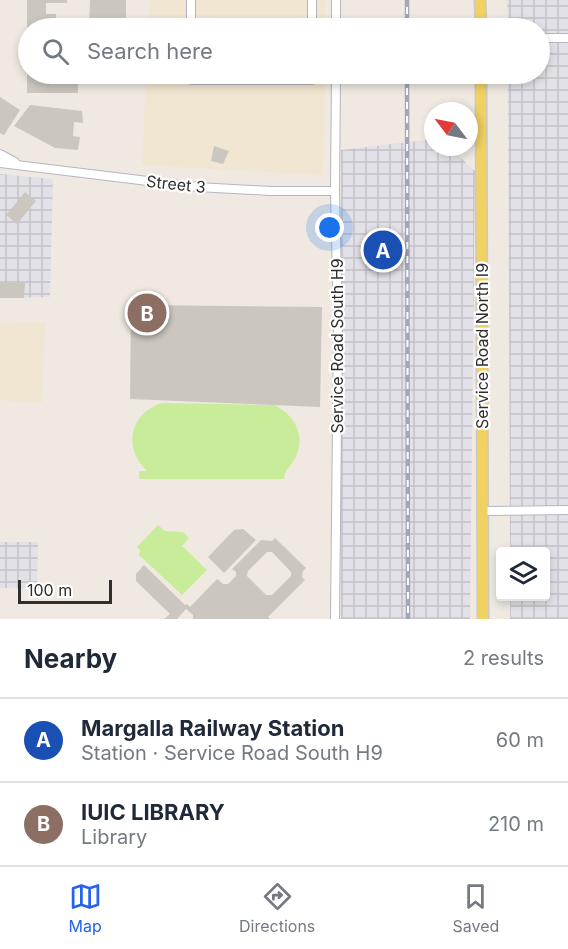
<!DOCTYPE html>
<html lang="en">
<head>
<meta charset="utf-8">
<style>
	:root { --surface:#fff; --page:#f6f6f7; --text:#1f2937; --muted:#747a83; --line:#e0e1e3; --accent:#2563eb }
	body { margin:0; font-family:Inter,sans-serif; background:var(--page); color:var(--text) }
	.controls { position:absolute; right:18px; bottom:18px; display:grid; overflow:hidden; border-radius:6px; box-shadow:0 3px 9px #0003 }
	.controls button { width:54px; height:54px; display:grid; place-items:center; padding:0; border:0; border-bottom:2px solid var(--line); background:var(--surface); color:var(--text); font:30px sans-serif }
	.compass { position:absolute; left:424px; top:102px; width:54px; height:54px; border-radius:50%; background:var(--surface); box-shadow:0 3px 9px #0003; rotate:302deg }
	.scale { position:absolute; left:18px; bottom:15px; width:94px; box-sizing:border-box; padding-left:6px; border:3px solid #2e2e2e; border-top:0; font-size:16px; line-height:21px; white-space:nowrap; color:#2e2e2e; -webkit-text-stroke:4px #fff; paint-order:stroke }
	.you { position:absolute; left:330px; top:228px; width:21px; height:21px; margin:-15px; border:4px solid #fff; border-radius:50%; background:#1a73e8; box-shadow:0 0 0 9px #1a73e833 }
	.badge { display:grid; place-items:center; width:39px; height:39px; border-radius:50%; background:var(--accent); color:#fff; font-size:20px; font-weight:700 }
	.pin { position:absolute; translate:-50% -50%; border:3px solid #fff; box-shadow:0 2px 6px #0006 }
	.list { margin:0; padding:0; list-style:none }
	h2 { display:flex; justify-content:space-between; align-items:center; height:78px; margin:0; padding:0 24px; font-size:26px }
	h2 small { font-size:20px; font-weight:400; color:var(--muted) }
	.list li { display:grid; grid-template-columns:39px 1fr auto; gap:18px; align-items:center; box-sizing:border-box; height:84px; padding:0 24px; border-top:2px solid var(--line) }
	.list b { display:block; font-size:22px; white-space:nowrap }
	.list p { margin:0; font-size:20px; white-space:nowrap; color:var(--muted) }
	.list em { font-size:20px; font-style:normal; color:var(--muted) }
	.icon { flex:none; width:33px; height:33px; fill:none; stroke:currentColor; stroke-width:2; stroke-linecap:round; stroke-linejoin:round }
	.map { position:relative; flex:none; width:568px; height:619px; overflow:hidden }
	.search { position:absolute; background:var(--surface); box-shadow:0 3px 9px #0003; left:18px; right:18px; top:18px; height:66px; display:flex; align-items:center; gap:15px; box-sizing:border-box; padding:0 21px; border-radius:33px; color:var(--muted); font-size:22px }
	.sheet { height:246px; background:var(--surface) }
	nav { display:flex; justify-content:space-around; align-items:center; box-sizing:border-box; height:84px; border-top:2px solid var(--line); background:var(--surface); font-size:16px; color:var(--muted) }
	nav a { display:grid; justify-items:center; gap:3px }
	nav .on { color:var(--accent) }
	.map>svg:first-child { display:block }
	.industrial { fill:url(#industrial-grid) }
	.education { fill:#f0e6d1 }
	.pitch { fill:#c9ec9a }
	.building { fill:#cbc7bf; fill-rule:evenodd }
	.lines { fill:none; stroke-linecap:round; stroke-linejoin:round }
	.minor-casing { stroke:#b4b7c1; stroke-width:10 }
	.major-casing { stroke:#c9c9c9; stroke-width:13 }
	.minor { stroke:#fff; stroke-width:8 }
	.major { stroke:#f2d163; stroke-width:10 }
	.rail-casing { stroke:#a3a6b8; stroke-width:4.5 }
	.rail { stroke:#fff; stroke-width:2; stroke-dasharray:7; stroke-linecap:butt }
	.labels { text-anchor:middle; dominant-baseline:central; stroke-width:4.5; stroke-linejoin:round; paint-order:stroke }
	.street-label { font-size:16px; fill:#2e2e2e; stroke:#fff }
</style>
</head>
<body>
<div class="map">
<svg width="568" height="619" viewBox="0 0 568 619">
	<defs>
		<pattern id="industrial-grid" width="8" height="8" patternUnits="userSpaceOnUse" patternTransform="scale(1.5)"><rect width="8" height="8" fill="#e3e1e8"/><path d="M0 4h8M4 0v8" fill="none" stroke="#c3c1c7"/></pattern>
	</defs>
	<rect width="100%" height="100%" fill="#efe9e1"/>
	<g class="industrial">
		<polygon points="507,0 568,0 568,619 510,619 510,597 546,596 546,552 510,551 508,74 540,74 540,28 508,28"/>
		<polygon points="433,139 433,147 449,147 475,171 470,619 341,619 341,150"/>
		<polygon points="0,174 53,179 50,297 0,298"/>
		<polygon points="0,542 38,542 37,589 0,588"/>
	</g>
	<g class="education">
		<polygon points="150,0 325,0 325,28 149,28"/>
		<polygon points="146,74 325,74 323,175 142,165"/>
		<polygon points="45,322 42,403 0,400 0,324"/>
	</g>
	<g class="pitch">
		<path d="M162 403 274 405C297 416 307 439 293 462 288 469 285 470 284 479H139V471H147C123 449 129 413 162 403Z"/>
		<polygon points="158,525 165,531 183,532 189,538 182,546 207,570 182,595 139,555 140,550 137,547"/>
	</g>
	<g class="building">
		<polygon points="27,0 67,0 67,3 46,3 46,14 56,14 56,25 46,25 46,28 27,28"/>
		<polygon points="90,0 126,0 126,28 89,28"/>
		<rect x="27" y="74" width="51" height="19"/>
		<polygon points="0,97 20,110 4,135 0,133"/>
		<polygon points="30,105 82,111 83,123 74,122 73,136 80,137 78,150 55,148 14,126"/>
		<polygon points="214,146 229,151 223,164 211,161"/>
		<polygon points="25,192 36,201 17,224 6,215"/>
		<polygon points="379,240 388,240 387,262 379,261"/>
		<polygon points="0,282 25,283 24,298 0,298"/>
		<polygon points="131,305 322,307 320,407 130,399"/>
		<polygon points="243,529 256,540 224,573 208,557 234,530"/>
		<path d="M275 538 306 568 303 571 302 577 305 580 268 617 270 619H193V615L186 609 177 619H164L170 614 136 581V574L144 565 185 605 187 604 190 607 217 579 223 584H228L236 576V572L232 569 261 540 272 541ZM267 552H272L291 572V576L272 595H266L247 576 248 571Z"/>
	</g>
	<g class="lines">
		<g class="minor-casing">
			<g id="minor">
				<polyline points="312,0 312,28"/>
				<polyline points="336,0 336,28"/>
				<polyline points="191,28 191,0"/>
				<polyline points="540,38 568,38"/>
				<polyline points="191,74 191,80 312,80 312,74"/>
				<polyline points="0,154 15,162"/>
				<polyline points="0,163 197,187 271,191 335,191"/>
				<polyline points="483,511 568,510"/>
				<polyline points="335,619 338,325 335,191 336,74"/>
			</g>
		</g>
		<g class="major-casing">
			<g id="major">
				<polyline points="480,0 481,28"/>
				<polyline points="481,74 483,619"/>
			</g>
		</g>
		<use href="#minor" class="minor"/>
		<use href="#major" class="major"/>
		<g class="rail-casing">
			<g id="rail">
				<polyline points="407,28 407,0"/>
				<polyline points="407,74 408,619"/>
			</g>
		</g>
		<use href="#rail" class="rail"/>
	</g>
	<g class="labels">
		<g class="street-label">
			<text transform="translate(176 184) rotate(6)">Street 3</text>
			<text transform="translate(337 346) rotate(-90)">Service Road South H9</text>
			<text transform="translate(482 346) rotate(-90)">Service Road North I9</text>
		</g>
	</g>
</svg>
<div class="controls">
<button><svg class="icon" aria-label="layers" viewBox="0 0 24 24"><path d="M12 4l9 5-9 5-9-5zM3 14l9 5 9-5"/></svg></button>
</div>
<svg class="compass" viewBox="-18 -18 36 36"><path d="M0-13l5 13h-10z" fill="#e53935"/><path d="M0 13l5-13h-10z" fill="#747a83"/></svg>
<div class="scale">100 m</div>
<div class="you"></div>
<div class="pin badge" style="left:383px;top:250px;background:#1a4fb4">A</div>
<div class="pin badge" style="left:147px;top:313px;background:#8d6e63">B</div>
<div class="search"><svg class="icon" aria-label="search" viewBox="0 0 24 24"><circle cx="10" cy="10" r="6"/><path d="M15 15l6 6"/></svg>Search here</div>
</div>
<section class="sheet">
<h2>Nearby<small>2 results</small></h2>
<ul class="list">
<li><span class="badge" style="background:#1a4fb4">A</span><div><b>Margalla Railway Station</b><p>Station · Service Road South H9</p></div><em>60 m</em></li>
<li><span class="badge" style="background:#8d6e63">B</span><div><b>IUIC LIBRARY</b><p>Library</p></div><em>210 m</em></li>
</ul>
</section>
<nav>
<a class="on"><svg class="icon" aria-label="map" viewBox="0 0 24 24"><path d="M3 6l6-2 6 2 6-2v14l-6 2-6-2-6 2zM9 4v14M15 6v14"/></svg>Map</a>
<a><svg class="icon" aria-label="directions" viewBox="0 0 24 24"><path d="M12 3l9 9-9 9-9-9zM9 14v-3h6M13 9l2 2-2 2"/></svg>Directions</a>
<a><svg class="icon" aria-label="saved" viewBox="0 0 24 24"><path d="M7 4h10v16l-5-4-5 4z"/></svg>Saved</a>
</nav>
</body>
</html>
